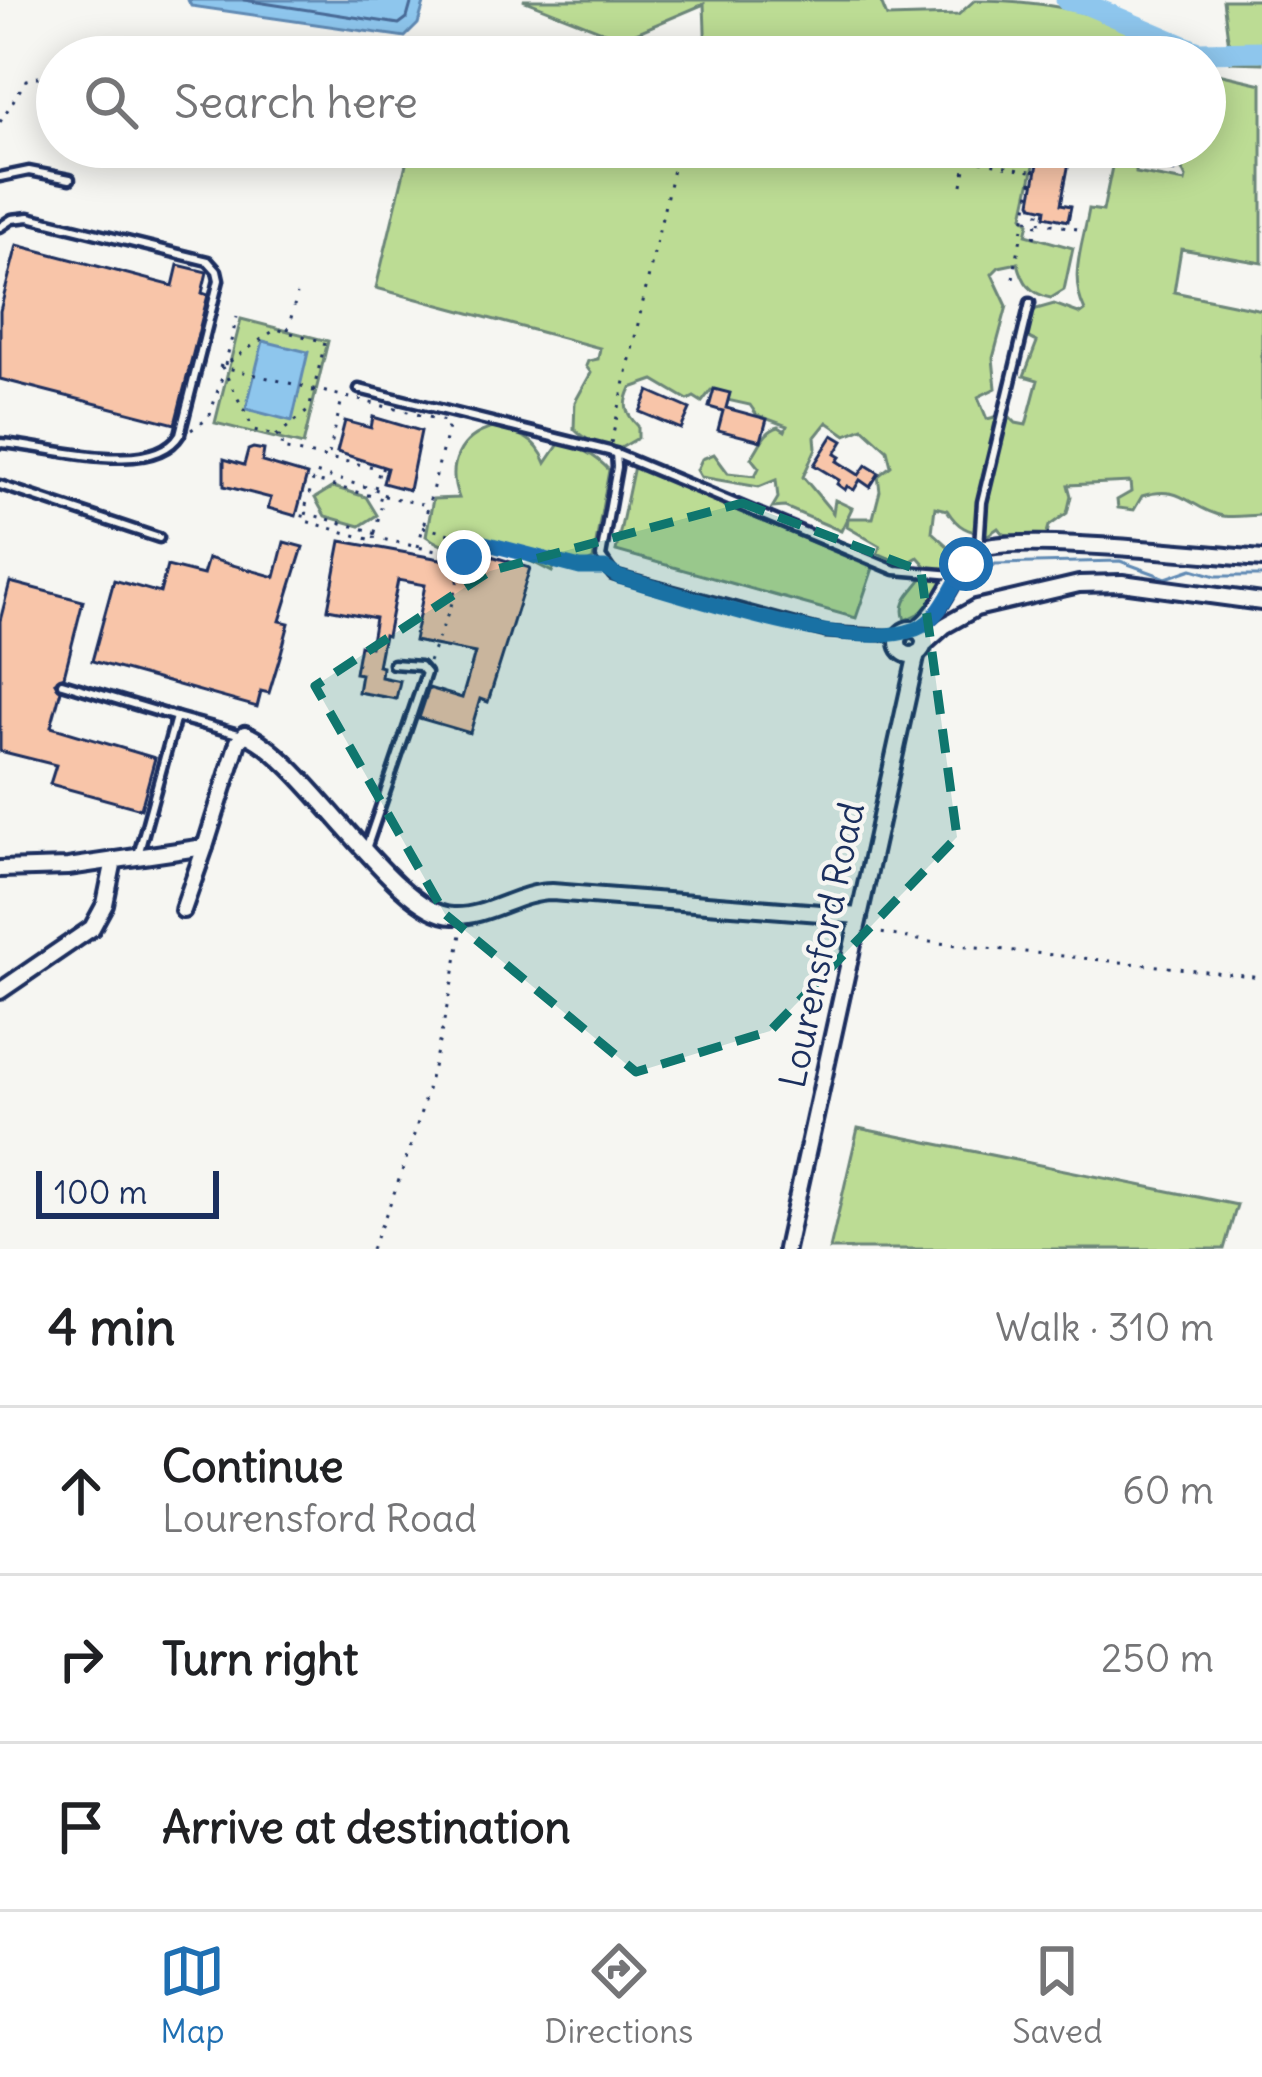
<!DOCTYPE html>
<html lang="en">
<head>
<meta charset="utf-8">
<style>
	:root { --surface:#fff; --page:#f6f6f6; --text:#202124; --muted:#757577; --line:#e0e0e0; --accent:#1f6fb2 }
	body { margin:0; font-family:Delius,sans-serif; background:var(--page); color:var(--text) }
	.scale { position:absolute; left:36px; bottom:30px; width:183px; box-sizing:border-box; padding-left:12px; border:6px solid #1b2f5e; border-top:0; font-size:33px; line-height:42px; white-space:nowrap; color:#1b2f5e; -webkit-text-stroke:9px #f6f6f2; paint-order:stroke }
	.stop { position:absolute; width:36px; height:36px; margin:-27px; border:9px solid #1f6fb2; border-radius:50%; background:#fff }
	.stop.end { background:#1f6fb2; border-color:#fff; box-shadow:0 3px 12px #0008 }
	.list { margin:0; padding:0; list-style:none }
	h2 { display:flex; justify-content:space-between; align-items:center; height:156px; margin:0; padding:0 48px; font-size:51px }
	h2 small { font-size:39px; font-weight:400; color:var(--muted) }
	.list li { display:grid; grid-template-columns:78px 1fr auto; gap:36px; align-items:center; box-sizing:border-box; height:168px; padding:0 48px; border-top:3px solid var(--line) }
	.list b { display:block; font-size:45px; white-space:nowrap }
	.list p { margin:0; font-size:39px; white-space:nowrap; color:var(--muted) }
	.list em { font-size:39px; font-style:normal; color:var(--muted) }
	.icon { flex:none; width:66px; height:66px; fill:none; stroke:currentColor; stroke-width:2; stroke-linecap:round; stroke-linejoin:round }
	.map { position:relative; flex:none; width:1262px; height:1249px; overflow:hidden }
	.search { position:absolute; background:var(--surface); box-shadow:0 6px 30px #0003; left:36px; right:36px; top:36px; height:132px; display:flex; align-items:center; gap:30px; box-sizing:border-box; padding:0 42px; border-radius:66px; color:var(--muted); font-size:45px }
	.sheet { height:660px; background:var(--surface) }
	nav { display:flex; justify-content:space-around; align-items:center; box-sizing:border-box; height:168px; border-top:3px solid var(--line); background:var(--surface); font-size:33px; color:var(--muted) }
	nav a { display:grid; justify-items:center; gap:6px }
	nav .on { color:var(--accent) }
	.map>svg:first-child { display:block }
	.green { fill:#bcdc94; stroke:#6c8679; stroke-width:3 }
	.water { fill:#8ec6ed; stroke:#608ab4; stroke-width:3 }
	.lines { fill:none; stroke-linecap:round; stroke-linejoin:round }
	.shore { stroke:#496b97; stroke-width:3 }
	.stream { stroke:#608ab4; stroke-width:3 }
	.river { stroke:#8ec6ed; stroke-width:21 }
	.building { fill:#f8c5a9; stroke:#1b2f5e; stroke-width:3 }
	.service-casing { stroke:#1b2f5e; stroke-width:15 }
	.minor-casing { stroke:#1b2f5e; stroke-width:22 }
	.path { stroke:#1b2f5e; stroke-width:3; stroke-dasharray:3 9; stroke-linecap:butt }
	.service { stroke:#f6f6f2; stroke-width:6 }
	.minor { stroke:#f6f6f2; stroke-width:14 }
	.route { stroke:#1f6fb2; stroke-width:15 }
	.marked { fill:#0f766e; fill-opacity:0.2; stroke:#0f766e; stroke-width:9; stroke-dasharray:24 15; stroke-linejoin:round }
	.labels { text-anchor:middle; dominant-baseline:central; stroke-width:9; stroke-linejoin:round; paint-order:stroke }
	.street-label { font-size:36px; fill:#1b2f5e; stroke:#f6f6f2 }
</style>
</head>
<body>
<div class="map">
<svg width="1262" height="1249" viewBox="0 0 1262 1249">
	<rect width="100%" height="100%" fill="#f6f6f2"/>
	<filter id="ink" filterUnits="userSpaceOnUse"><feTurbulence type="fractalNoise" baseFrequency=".00833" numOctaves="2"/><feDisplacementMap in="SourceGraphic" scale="24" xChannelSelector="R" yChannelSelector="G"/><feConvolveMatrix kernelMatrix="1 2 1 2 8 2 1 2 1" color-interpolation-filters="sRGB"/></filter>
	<g filter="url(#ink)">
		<g class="green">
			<path d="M523 0H880L887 17 958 15 975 0C1033 0 1123 10 1162 57H706L704 4 622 39Z"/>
			<polygon points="1223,0 1262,0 1262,63 1231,62"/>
			<path d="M1205 71 1262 84V263L1181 249 1174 292 1262 310V515C1250 515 1235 518 1223 516 1189 509 1183 483 1142 496L1134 510 1118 508 1117 500 1131 492 1130 482 1068 485 1071 496 1067 513 1049 526 1045 540 1003 534 998 528 988 535C967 531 958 528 947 510L935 507 932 532 963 560 936 605 905 620C896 598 920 588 928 568L918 557 905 565 878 553 880 546 847 527 848 518H873L880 491 878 476 891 466 887 450 863 428 846 435 827 422 815 437 816 448 803 477 833 513 835 500 852 508 841 531 785 507 772 508 778 498 776 480 759 487 701 477 697 470 702 459 714 454 728 473 755 476 759 468 751 458C760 447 763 431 779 427L785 431 787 426 757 415 750 405 727 400 719 391 711 390 702 402 694 397 688 400 654 380 631 388C623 405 625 413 638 426V438L619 449C602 445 586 442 574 429L575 402 591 373 586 366 588 361 598 359 600 348 376 288 410 147H1038L1023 216 1029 223 1026 235 1073 248 1064 290 1051 298C1030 294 1023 282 1018 263L999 267 992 274 1007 306 993 358 996 388 978 397 987 419 1007 414 1016 423 1026 425 1038 380 1024 376 1037 342 1027 337 1033 310 1054 304 1081 314 1085 311C1068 277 1083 245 1089 209L1103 211 1113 162 1136 166V173L1185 182 1186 178 1173 151 1124 147H1205Z"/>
			<polygon points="241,319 328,341 303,445 215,423"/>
			<path d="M493 428C519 434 536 437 546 463L559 444C580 447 594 454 609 470L593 560 584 565 558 558 552 572 509 550 494 547 486 553 471 543C453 552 442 547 426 536L433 499 459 498C446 466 459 437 493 428Z"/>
			<polygon points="634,466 873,568 856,618 616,551"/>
			<polygon points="333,487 366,497 377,515 360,526 325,516 315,498"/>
			<polygon points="858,1128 1237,1205 1224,1249 830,1249"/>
		</g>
		<g class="water">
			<polygon points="188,0 425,0 418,24 405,37 191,6"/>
			<polygon points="263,341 308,352 292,421 246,409"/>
		</g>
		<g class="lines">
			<polyline class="shore" points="244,0 399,24 407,18 412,0"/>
			<polyline class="stream" points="975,589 995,564 1120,561 1166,578 1192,569 1216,576 1262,576"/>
			<polyline class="river" points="1066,0 1088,5 1198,52 1262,51"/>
		</g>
		<g class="building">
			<polygon points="1041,147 1072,147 1061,204 1071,206 1068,221 1045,216 1046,209 1033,206 1031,202"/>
			<polygon points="17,245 173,286 178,265 207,272 202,293 208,295 175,424 0,379 0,311"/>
			<polygon points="714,389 730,393 726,408 767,419 761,441 718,430 723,411 709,407"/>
			<polygon points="649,391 690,409 681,429 640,412"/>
			<polygon points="373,417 421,431 409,490 383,483 387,468 337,452 345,421 371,428"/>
			<polygon points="833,435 843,441 835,454 840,457 837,461 859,475 866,465 879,473 870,487 860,480 854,490 847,486 845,490 837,484 839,480 814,465"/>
			<polygon points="253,448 264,450 262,462 307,475 296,516 268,508 271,498 224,486 224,459 244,465 248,450"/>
			<polygon points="341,541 468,564 472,550 530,568 488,702 480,699 470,733 419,718 429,688 462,698 475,653 414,641 425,585 398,580 387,636 384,635 378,666 382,667 381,677 400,681 396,699 358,692 361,674 355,673 360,645 370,647 375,618 328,609"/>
			<polygon points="284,542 303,547 280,621 289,623 281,653 269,693 261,691 257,707 92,661 114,580 160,593 167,566 203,575 208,558 275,577"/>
			<polygon points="10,582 83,601 64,676 55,682 61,690 51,727 155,758 141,809 50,784 56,765 0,751 0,621"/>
		</g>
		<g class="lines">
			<g class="service-casing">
				<g id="service">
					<polyline points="0,177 29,171 70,179"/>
					<path d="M0 227 12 219 29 217 208 261 217 271 219 280 180 434C152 480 45 445 0 443"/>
					<polyline points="359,389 609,451 895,570 954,575"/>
					<polyline points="616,453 617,467 601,557 613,575 826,632 900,636"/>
					<polyline points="0,485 159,538"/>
					<polyline points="979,546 982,502 1030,303"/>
					<polyline points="62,683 176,717"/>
					<polyline points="367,846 426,673 420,666 393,664"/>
					<polyline points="138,855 176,717 242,735"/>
				</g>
			</g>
			<g class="minor-casing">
				<g id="minor">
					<circle cx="911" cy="642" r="13"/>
					<path d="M915 630C945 610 950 573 977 551 1002 532 1218 556 1262 559"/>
					<polyline points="924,644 944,626 976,608 1079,584 1122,583 1262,602"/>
					<path d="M0 869 68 867 205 847 238 742 245 734C305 758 395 915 453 916 487 918 518 892 552 892L859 916"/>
					<polyline points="183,910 205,847"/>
					<polyline points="0,991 92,928 105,904 114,860"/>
					<polyline points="786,1249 917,653"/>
				</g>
			</g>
			<g class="path">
				<polyline points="637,57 639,45 650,40 682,47 690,57"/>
				<polyline points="0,122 26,80 43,76 57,84"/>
				<polyline points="910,147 1035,172"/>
				<polyline points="1096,158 1098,147"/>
				<polyline points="1113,162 1184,173"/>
				<polyline points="962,185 969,147"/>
				<polyline points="1027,219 1082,230"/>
				<polyline points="1034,238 1040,208"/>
				<polyline points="1013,278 1039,147"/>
				<polyline points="288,330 297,294"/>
				<polyline points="225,365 237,317"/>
				<polyline points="219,366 449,422"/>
				<polyline points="191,430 209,418 223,374"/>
				<polyline points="276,436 309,410 325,342 276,329 222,367 254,430 284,437 281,449 384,469"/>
				<polyline points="611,443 678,147"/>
				<polyline points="329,454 342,399"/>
				<polyline points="375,488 380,468"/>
				<polyline points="384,496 427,505"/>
				<polyline points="305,513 375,532 383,499 315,481"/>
				<polyline points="423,527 580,569 597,569"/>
				<polyline points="375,532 372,540 302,520 315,473 385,492 383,499"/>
				<polyline points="373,537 463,557"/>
				<polyline points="418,547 448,427"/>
				<polyline points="429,662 451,606 468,541"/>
				<polyline points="870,931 930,942 1262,977"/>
				<path d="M371 1249C417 1147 443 1038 462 928"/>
			</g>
			<use href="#service" class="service"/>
			<use href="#minor" class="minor"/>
		</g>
	</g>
	<g class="lines" filter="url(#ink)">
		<path class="route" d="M464 557 469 539 580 568H605L619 577C693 597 848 654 916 629 940 620 953 585 966 564"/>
	</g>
	<path class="marked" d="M742 503 921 571 957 837 770 1031 636 1072 445 914 315 686 490 571Z"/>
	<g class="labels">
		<g class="street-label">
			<text transform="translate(822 945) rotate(-78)">Lourensford Road</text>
		</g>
	</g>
</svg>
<div class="scale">100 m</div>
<div class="stop" style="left:966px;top:564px"></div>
<div class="stop end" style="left:464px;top:557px"></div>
<div class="search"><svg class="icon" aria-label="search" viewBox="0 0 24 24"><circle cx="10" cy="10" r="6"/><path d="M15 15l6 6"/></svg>Search here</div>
</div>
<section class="sheet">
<h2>4 min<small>Walk · 310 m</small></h2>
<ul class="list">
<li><svg class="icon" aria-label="ahead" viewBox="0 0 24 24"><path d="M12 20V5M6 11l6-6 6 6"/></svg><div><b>Continue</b><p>Lourensford Road</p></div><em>60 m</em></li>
<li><svg class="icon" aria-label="right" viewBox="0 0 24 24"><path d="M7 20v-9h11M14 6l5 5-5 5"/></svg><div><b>Turn right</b></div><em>250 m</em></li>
<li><svg class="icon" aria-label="arrive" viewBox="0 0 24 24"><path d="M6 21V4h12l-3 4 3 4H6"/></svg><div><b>Arrive at destination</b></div></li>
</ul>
</section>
<nav>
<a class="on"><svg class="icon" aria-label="map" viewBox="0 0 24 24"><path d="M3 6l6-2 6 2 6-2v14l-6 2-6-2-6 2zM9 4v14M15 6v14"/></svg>Map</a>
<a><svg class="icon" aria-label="directions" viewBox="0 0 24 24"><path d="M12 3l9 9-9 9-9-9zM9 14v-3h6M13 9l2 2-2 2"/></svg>Directions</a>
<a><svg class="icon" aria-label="saved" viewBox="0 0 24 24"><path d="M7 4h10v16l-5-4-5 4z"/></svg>Saved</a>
</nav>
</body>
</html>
